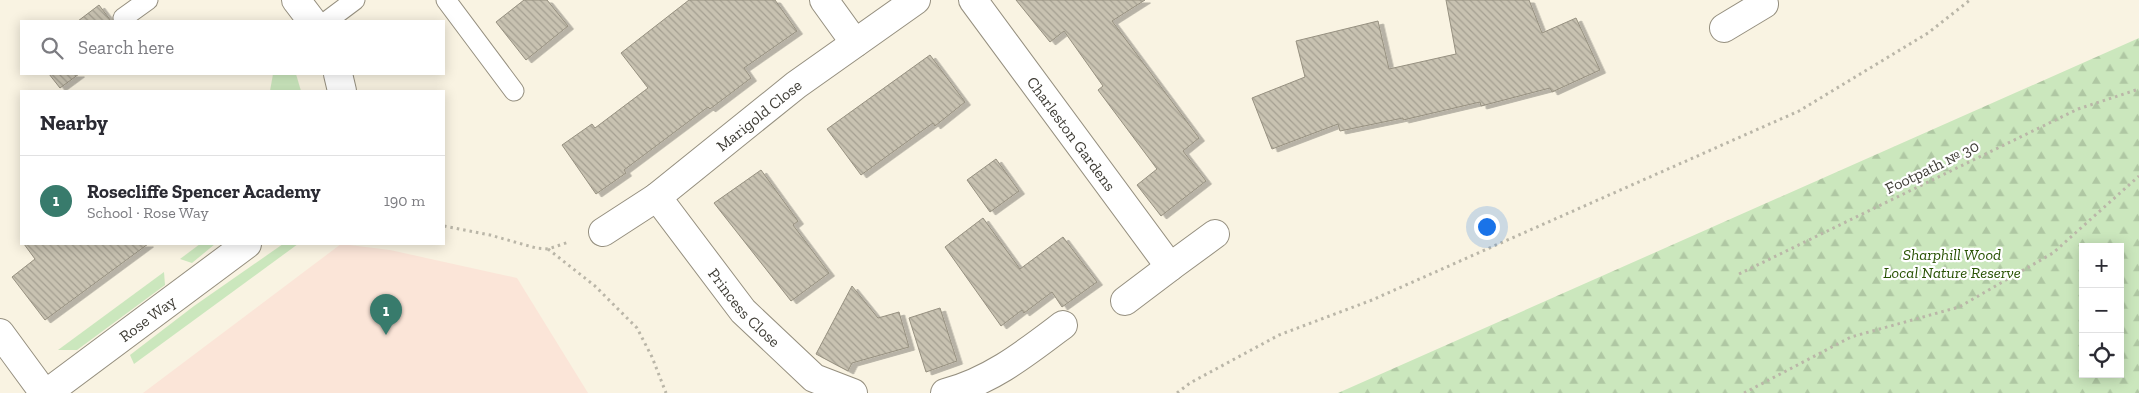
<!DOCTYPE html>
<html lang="en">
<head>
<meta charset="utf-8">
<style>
	:root { --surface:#fff; --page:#f7f7f7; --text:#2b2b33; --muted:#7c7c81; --line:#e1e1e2; --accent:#387b6c }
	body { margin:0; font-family:"Zilla Slab",serif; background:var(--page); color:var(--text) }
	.controls { position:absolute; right:15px; bottom:15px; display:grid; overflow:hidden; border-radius:0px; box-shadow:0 2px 12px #0003 }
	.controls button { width:45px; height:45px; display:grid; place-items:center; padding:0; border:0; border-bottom:1px solid var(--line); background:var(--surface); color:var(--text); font:25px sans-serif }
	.you { position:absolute; left:1486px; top:226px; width:18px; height:18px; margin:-12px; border:4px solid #fff; border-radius:50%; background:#1a73e8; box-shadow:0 0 0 8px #1a73e833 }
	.badge { display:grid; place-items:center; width:32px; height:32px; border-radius:50%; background:var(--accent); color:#fff; font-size:16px; font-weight:700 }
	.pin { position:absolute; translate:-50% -41px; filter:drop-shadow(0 1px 2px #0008) }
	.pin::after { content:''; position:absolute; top:26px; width:18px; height:15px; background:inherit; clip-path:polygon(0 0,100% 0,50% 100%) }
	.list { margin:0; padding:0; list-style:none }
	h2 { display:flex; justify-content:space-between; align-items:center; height:65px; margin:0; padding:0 20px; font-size:21px }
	h2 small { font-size:16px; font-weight:400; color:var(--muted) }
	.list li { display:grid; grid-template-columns:32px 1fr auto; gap:15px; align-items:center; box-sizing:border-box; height:90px; padding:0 20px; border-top:1px solid var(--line) }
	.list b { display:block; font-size:19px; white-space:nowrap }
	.list p { margin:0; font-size:16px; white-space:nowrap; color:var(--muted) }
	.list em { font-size:16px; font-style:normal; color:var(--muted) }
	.icon { flex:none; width:28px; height:28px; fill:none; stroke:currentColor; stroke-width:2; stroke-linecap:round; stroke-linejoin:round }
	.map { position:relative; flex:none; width:2139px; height:393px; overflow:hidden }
	.search { position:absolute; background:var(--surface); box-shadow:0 2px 12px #0003; left:20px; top:20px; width:425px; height:55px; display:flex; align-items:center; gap:12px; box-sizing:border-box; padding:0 18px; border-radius:0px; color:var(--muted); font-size:19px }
	.panel { position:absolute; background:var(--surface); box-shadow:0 2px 12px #0003; left:20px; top:90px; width:425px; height:155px; border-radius:0px }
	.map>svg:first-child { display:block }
	.education { fill:#fbe5d8 }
	.green { fill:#cbe7bd }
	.forest { fill:url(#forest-firs); fill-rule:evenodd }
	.building { fill:url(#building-back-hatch); stroke:#969080; filter:url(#shadow) }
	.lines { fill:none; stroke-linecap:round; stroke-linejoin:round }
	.lane-casing { stroke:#958f7f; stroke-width:21 }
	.street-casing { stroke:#958f7f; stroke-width:30 }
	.path { stroke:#bab6a8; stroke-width:3; stroke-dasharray:2.5 4; stroke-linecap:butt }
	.lane { stroke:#fff; stroke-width:19 }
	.street { stroke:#fff; stroke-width:28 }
	.labels { text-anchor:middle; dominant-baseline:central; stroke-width:4.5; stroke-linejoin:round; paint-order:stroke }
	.street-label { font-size:16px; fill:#3f3d36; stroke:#fff }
	.park-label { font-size:16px; font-style:italic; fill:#285203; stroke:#fff }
</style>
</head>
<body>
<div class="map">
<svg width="2139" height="393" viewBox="0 0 2139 393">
	<defs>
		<pattern id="forest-firs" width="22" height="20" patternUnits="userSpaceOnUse" patternTransform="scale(1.25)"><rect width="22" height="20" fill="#cbe7bd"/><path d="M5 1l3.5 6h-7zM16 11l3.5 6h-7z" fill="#afc7a3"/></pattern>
		<pattern id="building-back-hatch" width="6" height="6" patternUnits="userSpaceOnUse" patternTransform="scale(1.25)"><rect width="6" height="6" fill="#c8c2b1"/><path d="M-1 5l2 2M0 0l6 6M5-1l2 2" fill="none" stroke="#a49f91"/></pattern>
		<filter id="shadow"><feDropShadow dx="5.5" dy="3" stdDeviation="0" flood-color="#0004"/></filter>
	</defs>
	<rect width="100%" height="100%" fill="#f9f3e2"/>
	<polygon class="education" points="341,244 390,250 517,278 588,393 143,393"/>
	<g class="green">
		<polygon points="273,74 296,74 301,91 270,91"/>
		<polygon points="200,244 215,244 192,263 180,259"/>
		<polygon points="283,244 298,244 134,364 130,355 194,306"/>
		<polygon points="164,272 165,285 77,350 58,350"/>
	</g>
	<path class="forest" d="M2139 38V393H1338ZM2083 247H2120V374H2083Z"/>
	<g class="building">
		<polygon points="524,0 547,0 568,26 526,60 496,22"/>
		<polygon points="689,0 775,0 797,31 744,68 751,78 710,109 708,107 624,170 626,173 596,194 562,145 592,124 595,128 648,88 621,53"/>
		<polygon points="1016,0 1145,0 1112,21 1199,138 1183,151 1206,181 1161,216 1137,185 1157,169 1098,90 1103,86 1064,31 1050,42"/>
		<polygon points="1446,0 1529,0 1542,33 1576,18 1600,70 1552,92 1550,88 1481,106 1480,102 1403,120 1403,118 1340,131 1338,124 1272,149 1252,98 1305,77 1296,41 1378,21 1389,69 1456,54"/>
		<polygon points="99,5 111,21 78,21"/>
		<polygon points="930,55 965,102 935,126 933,123 861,175 827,129"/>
		<polygon points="49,74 79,74 60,88"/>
		<polygon points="996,159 1019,191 990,212 967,180"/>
		<polygon points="761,170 798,221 793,225 829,273 791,301 714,203"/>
		<polygon points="983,218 1020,269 1063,237 1097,282 1062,307 1052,292 1024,313 1022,310 1001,326 945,247"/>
		<polygon points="24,244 148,244 45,320 12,277 35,259"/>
		<polygon points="852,286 878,318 899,312 909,347 852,363 848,371 816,354"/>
		<polygon points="940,308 957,361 926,372 909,318"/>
	</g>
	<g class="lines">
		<g class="lane-casing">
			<g id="lane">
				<polyline points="446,0 514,91"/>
				<polyline points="123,18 148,0"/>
				<polyline points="327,21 355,0"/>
			</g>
		</g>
		<g class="street-casing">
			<g id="street">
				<polyline points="296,0 312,21"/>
				<polyline points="824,0 855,43"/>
				<path id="s1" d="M973 0 1170 267 1215 234"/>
				<polyline points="1724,28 1764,4"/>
				<polyline points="338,74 342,91"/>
				<path id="s2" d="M657 197 743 311 814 378 853 393"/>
				<path id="s3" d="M603 232 657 197 796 85 916 0"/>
				<polyline points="1125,301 1170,267"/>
				<polyline points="0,333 44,393"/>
				<path id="s4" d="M47 393 247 244"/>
				<path d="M945 393C991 381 1026 353 1063 325"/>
			</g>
		</g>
		<g class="path">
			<polyline points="444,226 490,235 536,248 548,249 569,242"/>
			<polyline points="548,249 595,286 637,328 652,357 666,393"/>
			<polyline points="1739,274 2078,109 2139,89"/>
			<polyline points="1177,393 1190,383 1279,335 1372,300 1799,111 1928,33 1970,0"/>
			<polyline points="1744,393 1851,337 1959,307 2053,253 2139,176"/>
		</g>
		<use href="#lane" class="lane"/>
		<use href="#street" class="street"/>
	</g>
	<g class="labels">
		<g class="street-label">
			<text stroke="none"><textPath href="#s3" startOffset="195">Marigold Close</textPath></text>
			<text stroke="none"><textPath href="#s1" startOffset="166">Charleston Gardens</textPath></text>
			<text transform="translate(1932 167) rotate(-26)">Footpath № 30</text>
			<text stroke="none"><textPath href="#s2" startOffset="141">Princess Close</textPath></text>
			<text stroke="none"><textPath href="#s4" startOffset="125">Rose Way</textPath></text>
		</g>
		<g class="park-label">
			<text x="1952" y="254">Sharphill Wood<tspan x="1952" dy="18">Local Nature Reserve</tspan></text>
		</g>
	</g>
</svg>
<div class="controls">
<button>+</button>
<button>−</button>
<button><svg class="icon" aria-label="locate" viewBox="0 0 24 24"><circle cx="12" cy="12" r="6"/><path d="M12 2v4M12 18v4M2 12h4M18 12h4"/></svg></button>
</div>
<div class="you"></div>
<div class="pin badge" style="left:386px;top:335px">1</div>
<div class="search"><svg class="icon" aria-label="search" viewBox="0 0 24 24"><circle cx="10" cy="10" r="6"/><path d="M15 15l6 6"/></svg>Search here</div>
<section class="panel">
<h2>Nearby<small></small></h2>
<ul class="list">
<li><span class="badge">1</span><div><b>Rosecliffe Spencer Academy</b><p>School · Rose Way</p></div><em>190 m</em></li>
</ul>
</section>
</div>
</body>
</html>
